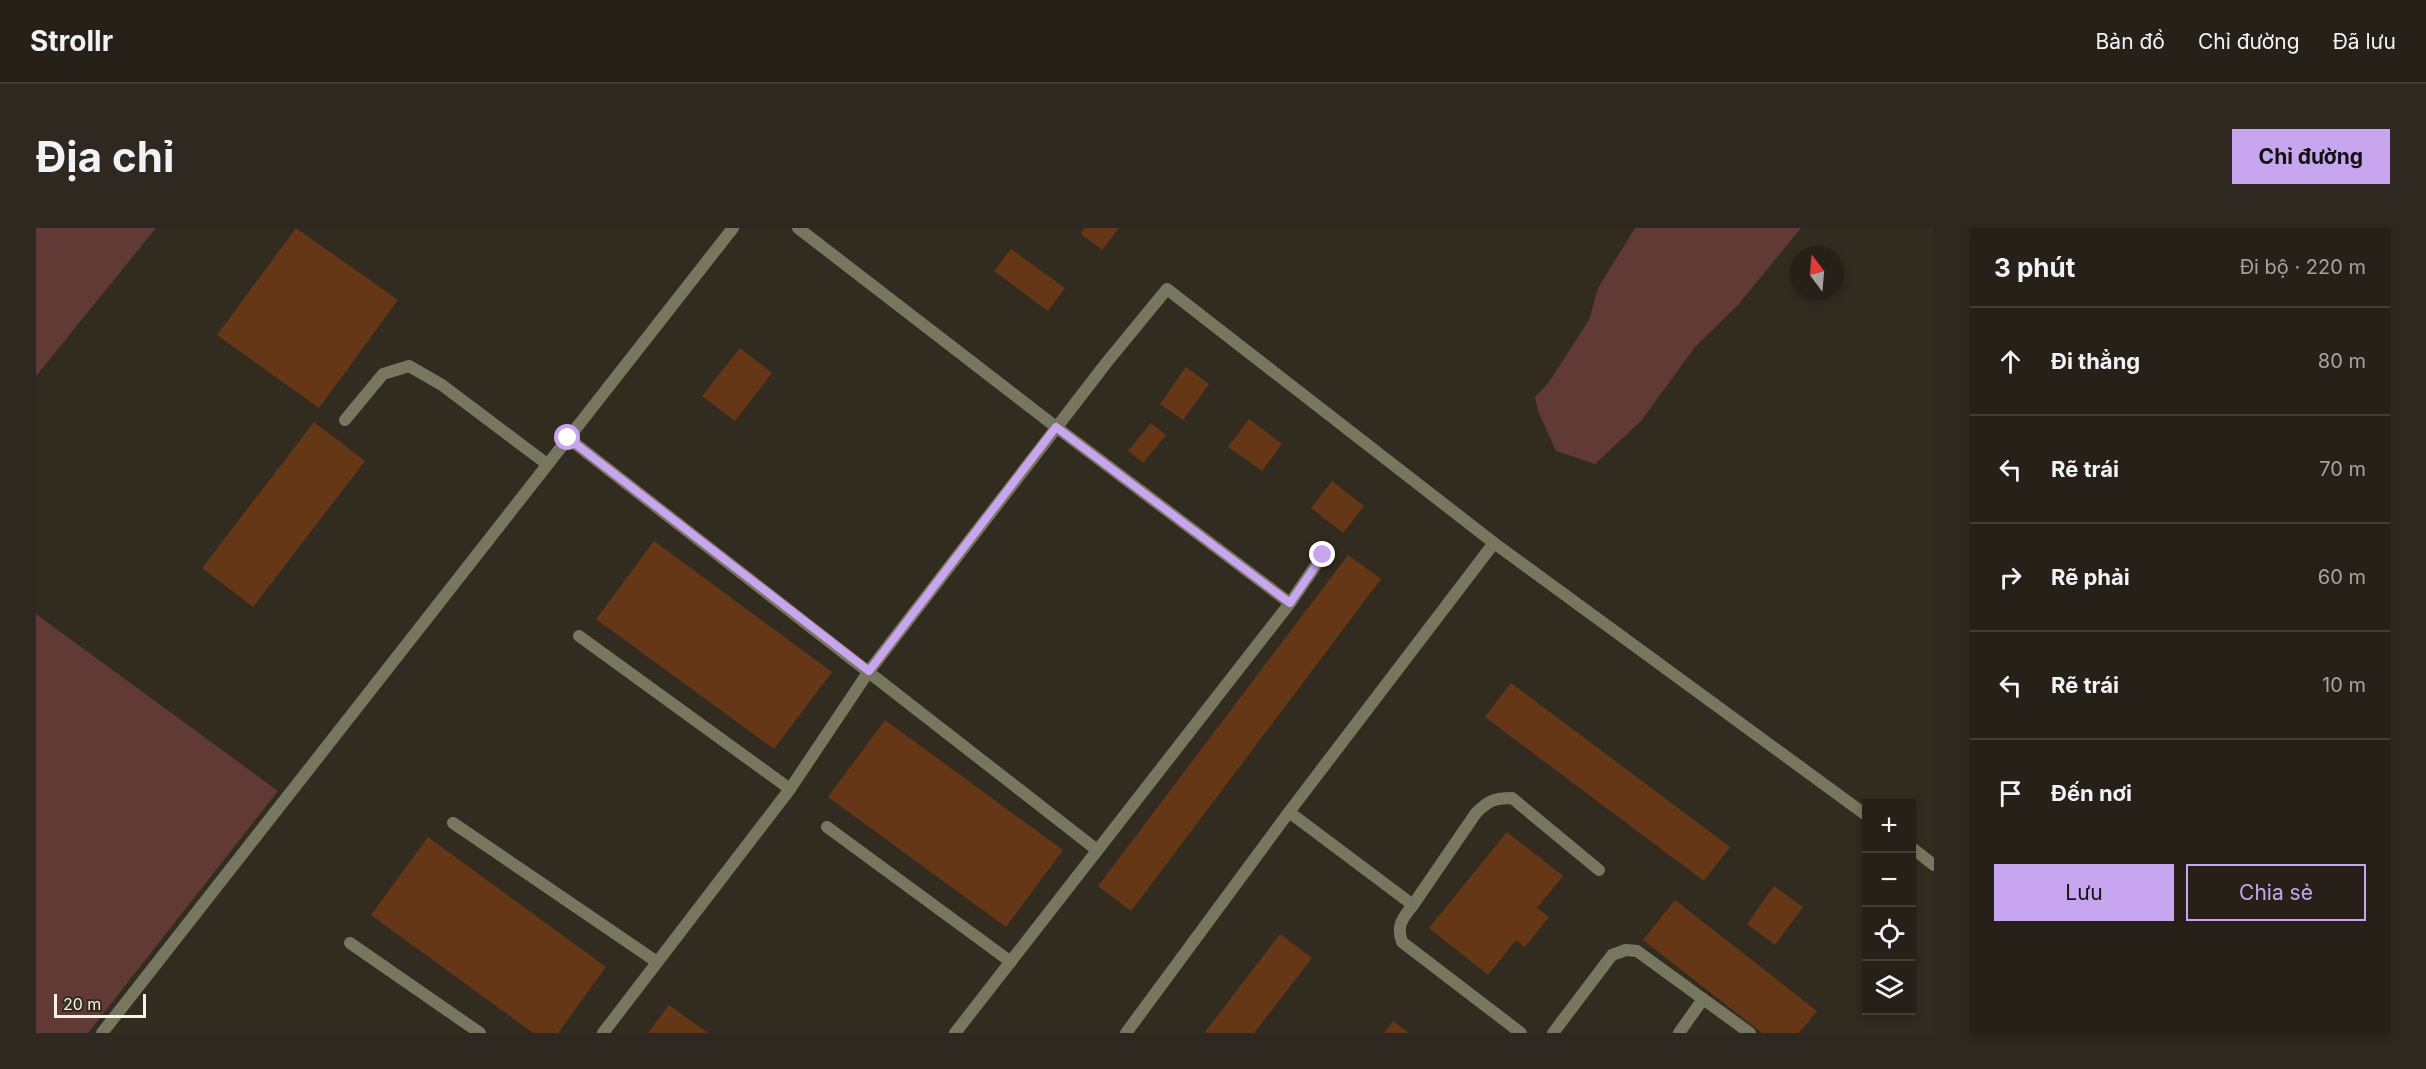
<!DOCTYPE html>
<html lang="vi">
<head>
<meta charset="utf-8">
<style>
	:root { --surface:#262018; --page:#2e2821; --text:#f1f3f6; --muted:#a4a3a2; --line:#423e37; --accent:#c8a6ef }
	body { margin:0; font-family:Inter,sans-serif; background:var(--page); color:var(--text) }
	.controls { position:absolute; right:18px; bottom:18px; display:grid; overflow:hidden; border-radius:0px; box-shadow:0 3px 9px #0003 }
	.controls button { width:54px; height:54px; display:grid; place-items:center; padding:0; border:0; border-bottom:2px solid var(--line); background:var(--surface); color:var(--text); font:30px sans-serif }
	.compass { position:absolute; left:1754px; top:18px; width:54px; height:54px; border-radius:50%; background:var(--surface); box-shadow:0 3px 9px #0003; rotate:344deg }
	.scale { position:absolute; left:18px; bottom:15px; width:92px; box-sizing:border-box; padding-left:6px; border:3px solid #f6f2ea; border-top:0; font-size:16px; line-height:21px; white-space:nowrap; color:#f6f2ea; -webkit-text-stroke:4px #322b20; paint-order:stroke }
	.stop { position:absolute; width:18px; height:18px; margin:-14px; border:4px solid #c8a6ef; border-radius:50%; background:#fff }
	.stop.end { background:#c8a6ef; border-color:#fff; box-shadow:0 2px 6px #0008 }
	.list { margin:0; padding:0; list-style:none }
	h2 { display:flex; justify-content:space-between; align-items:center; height:78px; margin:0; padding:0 24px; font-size:26px }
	h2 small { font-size:20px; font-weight:400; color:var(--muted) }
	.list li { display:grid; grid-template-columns:39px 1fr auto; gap:18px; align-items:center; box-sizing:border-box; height:108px; padding:0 24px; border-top:2px solid var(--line) }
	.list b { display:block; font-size:22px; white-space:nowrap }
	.list em { font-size:20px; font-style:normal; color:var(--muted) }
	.actions { display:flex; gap:12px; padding:18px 24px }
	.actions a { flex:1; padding:14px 0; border:2px solid var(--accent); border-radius:0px; text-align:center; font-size:21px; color:var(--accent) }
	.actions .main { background:var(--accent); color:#111 }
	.icon { flex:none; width:33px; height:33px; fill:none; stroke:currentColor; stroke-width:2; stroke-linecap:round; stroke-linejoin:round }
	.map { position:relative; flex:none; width:1898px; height:805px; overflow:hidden; border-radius:0px }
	header { display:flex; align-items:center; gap:36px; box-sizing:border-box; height:84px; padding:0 30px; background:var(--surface); border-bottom:2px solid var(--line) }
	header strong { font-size:28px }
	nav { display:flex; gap:33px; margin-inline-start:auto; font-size:21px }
	.intro { display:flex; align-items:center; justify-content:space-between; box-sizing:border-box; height:144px; padding:0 36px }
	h1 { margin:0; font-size:42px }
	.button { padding:15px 27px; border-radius:0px; background:var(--accent); color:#111; font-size:21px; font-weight:700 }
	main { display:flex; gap:36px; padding:0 36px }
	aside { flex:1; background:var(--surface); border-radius:0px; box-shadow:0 3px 9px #0003 }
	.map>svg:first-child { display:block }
	.green { fill:#613a36 }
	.building { fill:#653717 }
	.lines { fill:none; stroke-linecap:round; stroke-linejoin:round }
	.service { stroke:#77775f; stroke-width:12 }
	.minor { stroke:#77775f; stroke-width:12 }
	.route { stroke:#c8a6ef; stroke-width:8 }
</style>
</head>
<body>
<header>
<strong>Strollr</strong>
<nav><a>Bản đồ</a><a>Chỉ đường</a><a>Đã lưu</a></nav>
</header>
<div class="intro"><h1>Địa chỉ</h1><a class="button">Chỉ đường</a></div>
<main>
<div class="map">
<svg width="1898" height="805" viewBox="0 0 1898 805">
	<rect width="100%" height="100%" fill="#322b20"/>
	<g class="green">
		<polygon points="0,0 120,0 0,148"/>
		<polygon points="1599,0 1765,0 1702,77 1659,119 1605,193 1559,236 1520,223 1502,183 1499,169 1513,154 1553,92 1562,60"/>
		<polygon points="0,386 242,563 52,805 0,805"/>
	</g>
	<g class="building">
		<polygon points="260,0 362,72 283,180 181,107"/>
		<polygon points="1049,0 1083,0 1066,22 1045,6"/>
		<polygon points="975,21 1029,60 1012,83 958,43"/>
		<polygon points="704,120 736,145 699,193 666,168"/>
		<polygon points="1150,139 1173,156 1147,192 1124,176"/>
		<polygon points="1213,191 1246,216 1226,243 1192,219"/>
		<polygon points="278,194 329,233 217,379 166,340"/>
		<polygon points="1115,195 1130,207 1107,235 1092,223"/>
		<polygon points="1296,253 1328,278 1307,305 1275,280"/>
		<polygon points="618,313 796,444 738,521 560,391"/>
		<polygon points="1312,327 1345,351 1095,683 1062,658"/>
		<polygon points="1475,455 1694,619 1668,653 1449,489"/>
		<polygon points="849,492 1027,622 970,699 792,569"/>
		<polygon points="1471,604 1527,648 1501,680 1513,689 1489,719 1480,712 1452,747 1393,700"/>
		<polygon points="392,609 570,739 522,805 497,805 335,687"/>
		<polygon points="1738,658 1767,679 1739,717 1711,696"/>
		<polygon points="1639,672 1781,783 1763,805 1726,805 1607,712"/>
		<polygon points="1244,706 1276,730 1218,805 1171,805 1169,804"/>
		<polygon points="633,777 672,805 612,805"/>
		<polygon points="1357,793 1373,805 1348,805"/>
	</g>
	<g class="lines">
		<g class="service">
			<polyline points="532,210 1061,622"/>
			<polyline points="543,408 754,561"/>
			<polyline points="417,595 621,734"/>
			<polyline points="791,599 975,734"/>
			<path d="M1377 677 1440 585C1452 573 1458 570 1476 570L1563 642"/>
			<polyline points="314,715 444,805"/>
			<polyline points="1517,805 1576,727 1590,722 1601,723 1714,805"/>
			<polyline points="1643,805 1667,771"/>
		</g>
		<g class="minor">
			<polyline points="762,0 1020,199 1254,375"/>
			<polyline points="309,192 347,146 373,138 406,157 511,236"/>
			<path d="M1253 584 1377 677C1367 690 1360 697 1366 714L1485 805"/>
			<polyline points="1876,620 1898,637"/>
			<polyline points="66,805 697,0"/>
			<polyline points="567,805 754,561 833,443 1071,134 1131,61 1458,315 1830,587"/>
			<polyline points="919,805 1254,375 1287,327"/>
			<polyline points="1090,805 1253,584 1458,315"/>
		</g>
	</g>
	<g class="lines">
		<polyline class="route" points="532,210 833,443 1020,199 1254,375 1287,327"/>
	</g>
</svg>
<div class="controls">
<button>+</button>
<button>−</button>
<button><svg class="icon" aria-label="locate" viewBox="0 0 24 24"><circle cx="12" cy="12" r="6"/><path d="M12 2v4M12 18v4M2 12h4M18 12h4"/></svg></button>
<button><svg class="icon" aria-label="layers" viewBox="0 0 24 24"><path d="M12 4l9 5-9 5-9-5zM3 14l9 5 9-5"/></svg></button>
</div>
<svg class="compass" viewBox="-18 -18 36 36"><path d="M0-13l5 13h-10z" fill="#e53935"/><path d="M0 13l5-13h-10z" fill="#a4a3a2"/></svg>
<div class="scale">20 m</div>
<div class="stop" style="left:532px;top:210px"></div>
<div class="stop end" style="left:1287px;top:327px"></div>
</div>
<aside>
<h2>3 phút<small>Đi bộ · 220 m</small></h2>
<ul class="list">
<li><svg class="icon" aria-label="ahead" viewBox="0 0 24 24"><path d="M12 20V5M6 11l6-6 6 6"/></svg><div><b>Đi thẳng</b></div><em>80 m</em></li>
<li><svg class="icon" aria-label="left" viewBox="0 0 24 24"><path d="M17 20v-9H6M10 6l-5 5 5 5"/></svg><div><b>Rẽ trái</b></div><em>70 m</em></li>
<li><svg class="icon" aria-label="right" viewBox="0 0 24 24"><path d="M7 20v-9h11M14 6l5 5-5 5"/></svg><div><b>Rẽ phải</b></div><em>60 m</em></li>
<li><svg class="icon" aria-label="left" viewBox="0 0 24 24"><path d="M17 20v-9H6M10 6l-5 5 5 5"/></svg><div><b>Rẽ trái</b></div><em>10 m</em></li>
<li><svg class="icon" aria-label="arrive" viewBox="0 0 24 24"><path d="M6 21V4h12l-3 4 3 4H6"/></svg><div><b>Đến nơi</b></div></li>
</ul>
<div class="actions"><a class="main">Lưu</a><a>Chia sẻ</a></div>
</aside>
</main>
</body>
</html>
